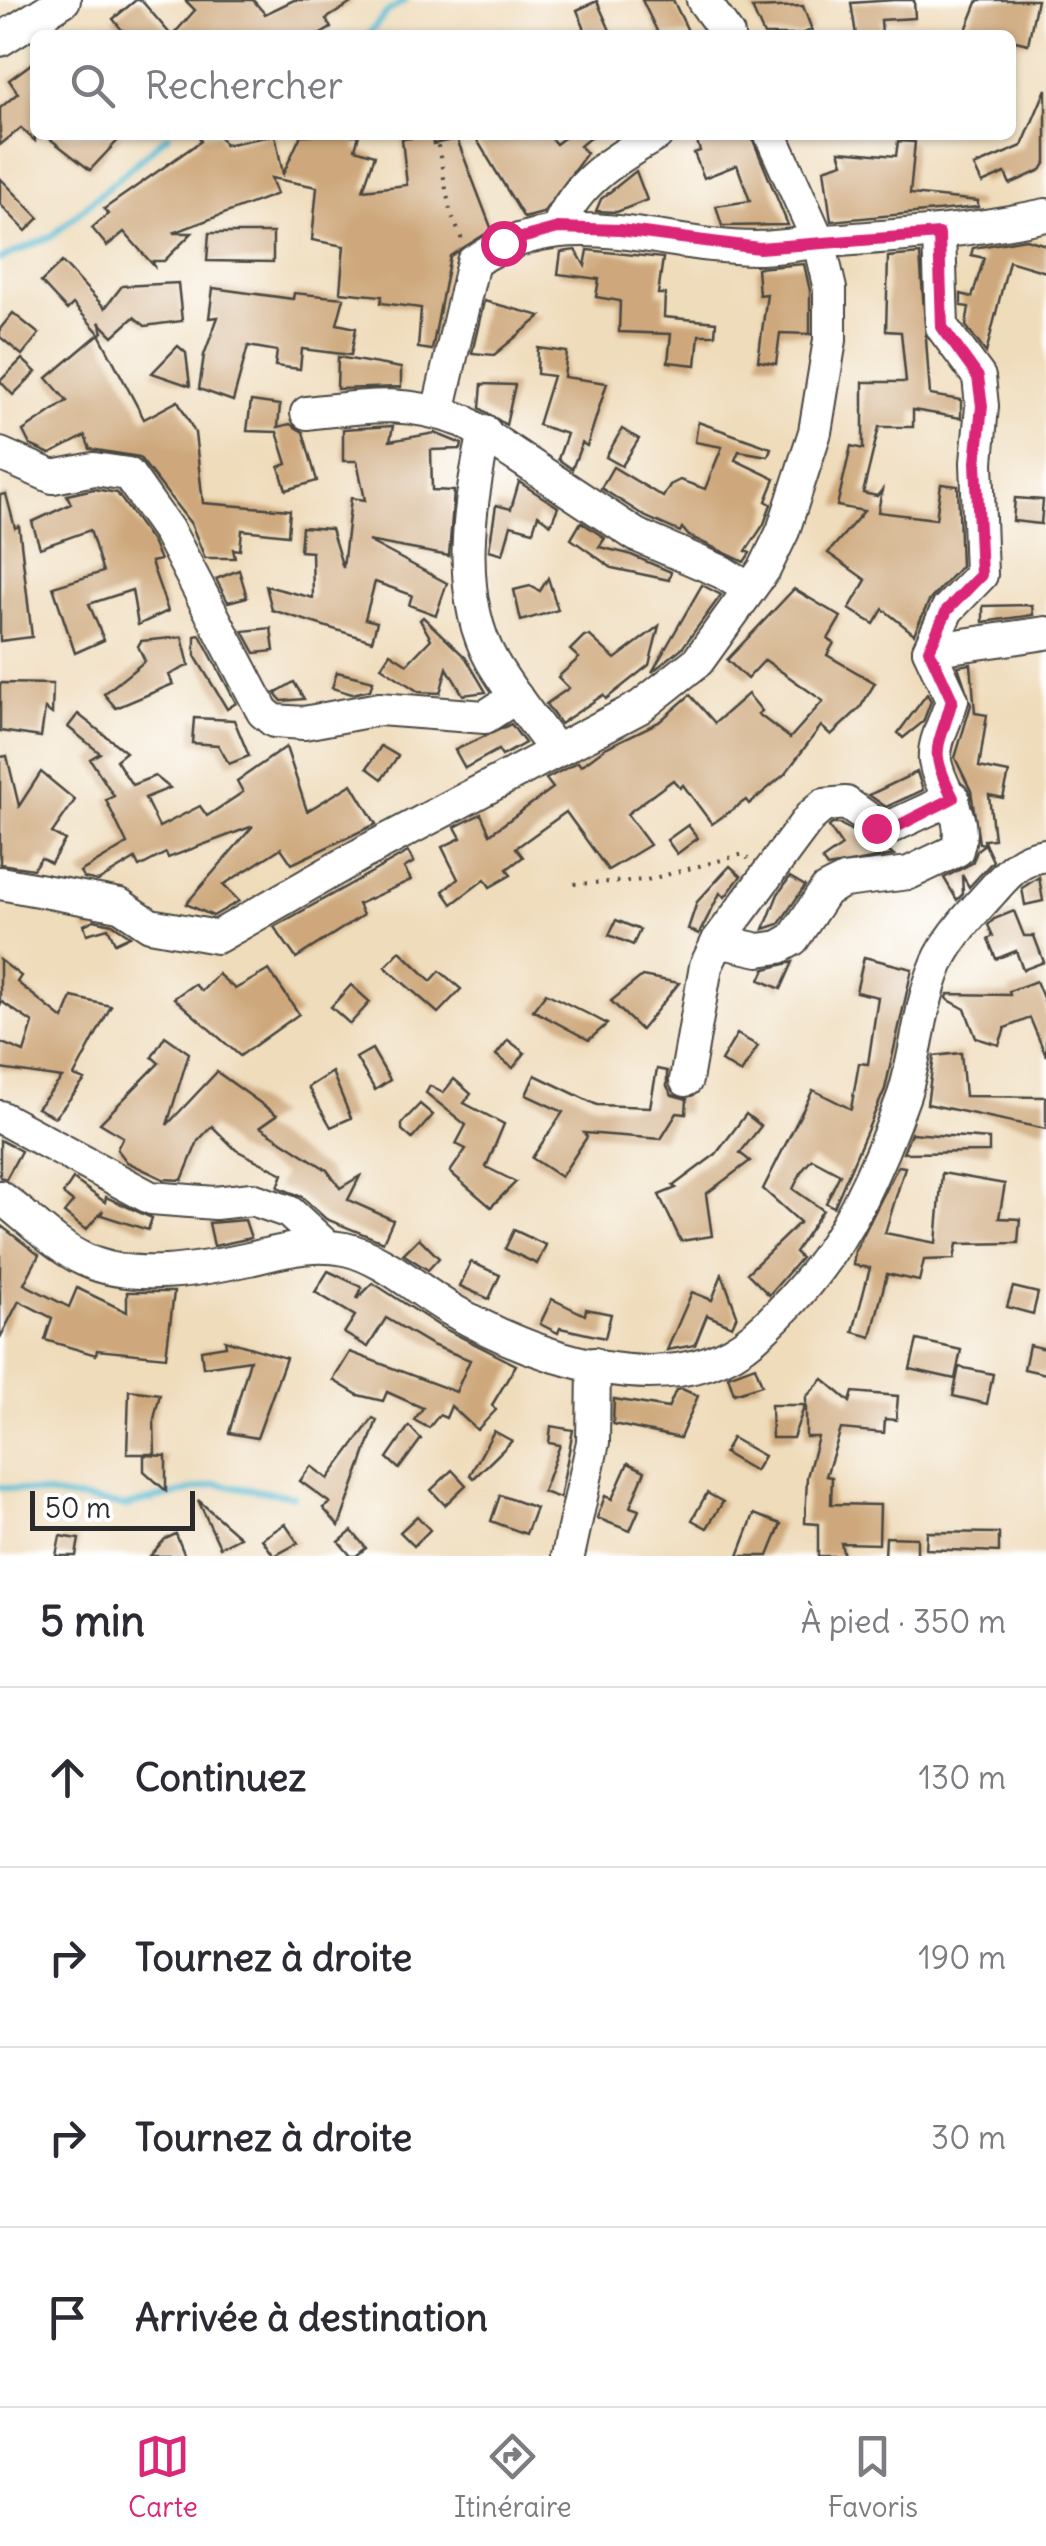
<!DOCTYPE html>
<html lang="fr">
<head>
<meta charset="utf-8">
<style>
	:root { --surface:#fff; --page:#f2f2f3; --text:#2b2b33; --muted:#7c7c81; --line:#e1e1e2; --accent:#db2777 }
	body { margin:0; font-family:Delius,sans-serif; background:var(--page); color:var(--text) }
	.scale { position:absolute; left:30px; bottom:25px; width:165px; box-sizing:border-box; padding-left:10px; border:5px solid #2b2b2b; border-top:0; font-size:28px; line-height:35px; white-space:nowrap; color:#2b2b2b; -webkit-text-stroke:8px #fff; paint-order:stroke }
	.stop { position:absolute; width:30px; height:30px; margin:-22px; border:8px solid #db2777; border-radius:50%; background:#fff }
	.stop.end { background:#db2777; border-color:#fff; box-shadow:0 2px 10px #0008 }
	.list { margin:0; padding:0; list-style:none }
	h2 { display:flex; justify-content:space-between; align-items:center; height:130px; margin:0; padding:0 40px; font-size:42px }
	h2 small { font-size:32px; font-weight:400; color:var(--muted) }
	.list li { display:grid; grid-template-columns:65px 1fr auto; gap:30px; align-items:center; box-sizing:border-box; height:180px; padding:0 40px; border-top:2px solid var(--line) }
	.list b { display:block; font-size:38px; white-space:nowrap }
	.list em { font-size:32px; font-style:normal; color:var(--muted) }
	.icon { flex:none; width:55px; height:55px; fill:none; stroke:currentColor; stroke-width:2; stroke-linecap:round; stroke-linejoin:round }
	.map { position:relative; flex:none; width:1046px; height:1556px; overflow:hidden }
	.search { position:absolute; background:var(--surface); box-shadow:0 2px 8px #0004; left:30px; right:30px; top:30px; height:110px; display:flex; align-items:center; gap:25px; box-sizing:border-box; padding:0 35px; border-radius:15px; color:var(--muted); font-size:38px }
	.sheet { height:850px; background:var(--surface) }
	nav { display:flex; justify-content:space-around; align-items:center; box-sizing:border-box; height:140px; border-top:2px solid var(--line); background:var(--surface); font-size:28px; color:var(--muted) }
	nav a { display:grid; justify-items:center; gap:5px }
	nav .on { color:var(--accent) }
	.map>svg:first-child { display:block }
	.lines { fill:none; stroke-linecap:round; stroke-linejoin:round }
	.stream { stroke:#51b9cf; stroke-width:6 }
	.building { fill:#cea87c }
	.minor-casing { stroke:#484641; stroke-width:36 }
	.path { stroke:#484641; stroke-width:4; stroke-dasharray:2.5 8; stroke-linecap:butt }
	.minor { stroke:#fff; stroke-width:32 }
	.route { stroke:#db2777; stroke-width:12 }
</style>
</head>
<body>
<div class="map">
<svg width="1046" height="1556" viewBox="0 0 1046 1556">
	<rect width="100%" height="100%" fill="#fff"/>
	<filter id="ink" filterUnits="userSpaceOnUse"><feTurbulence type="fractalNoise" baseFrequency=".01" numOctaves="2"/><feDisplacementMap in="SourceGraphic" scale="20" xChannelSelector="R" yChannelSelector="G"/><feConvolveMatrix kernelMatrix="1 2 1 2 8 2 1 2 1" color-interpolation-filters="sRGB"/></filter>
	<filter id="wash" filterUnits="userSpaceOnUse"><feTurbulence type="fractalNoise" baseFrequency=".0048" numOctaves="4" result="noise"/><feDisplacementMap in="SourceGraphic" scale="40" xChannelSelector="R" yChannelSelector="G"/><feGaussianBlur stdDeviation="2.25" result="paint"/><feColorMatrix in="noise" values="0 0 0 0 0 0 0 0 0 0 0 0 0 0 0 0 0 1.4 0 .05"/><feComposite in="paint" operator="in"/></filter>
	<g filter="url(#wash)">
		<rect width="100%" height="100%" fill="#efdcbb"/>
		<g class="lines">
			<g class="stream">
				<polyline points="368,35 387,12 406,0"/>
				<polyline points="0,259 52,236 168,135"/>
				<polyline points="0,1487 126,1506 216,1484 293,1496"/>
			</g>
		</g>
		<g id="blocks">
			<g class="building">
				<polygon points="136,0 141,0 171,35 126,35 113,19"/>
				<polygon points="185,0 253,0 265,14 294,0 356,0 326,19 331,28 319,35 173,35 195,10"/>
				<polygon points="642,0 673,0 690,35 659,35"/>
				<polygon points="894,0 914,0 915,18 881,20 882,35 856,35 851,3"/>
				<polygon points="978,0 1037,0 1028,44 1011,40 1011,35 964,35"/>
				<polygon points="597,1 612,35 587,35 577,10"/>
				<polygon points="803,6 812,30 798,35 764,35 752,8"/>
				<polygon points="35,61 35,141 21,128 0,145 0,108 18,93 9,80"/>
				<polygon points="1046,89 1046,162 1041,170 1010,184 1005,173 982,183 974,166 1022,146"/>
				<polygon points="45,135 123,135 90,170"/>
				<polygon points="198,135 219,135 225,145 275,135 283,174 301,135 359,135 355,149 375,155 363,190 407,185 402,139 432,136 433,144 457,139 492,230 450,256 432,350 418,348 421,308 381,303 382,296 340,292 344,246 312,240 317,187 271,178 277,194 173,233 192,233 164,261 153,261 154,266 124,232 107,246 92,228 108,214 104,209 201,141"/>
				<polygon points="474,135 548,135 556,144 568,135 593,135 580,146 587,153 543,213 524,218"/>
				<polygon points="695,135 751,135 788,225 722,226 716,206 750,201 737,165 704,178 694,153 700,151"/>
				<polygon points="898,141 915,142 910,194 978,201 978,207 831,221 824,169 843,163 839,151 896,156"/>
				<polygon points="636,171 647,200 617,212 596,211 601,199"/>
				<polygon points="0,178 39,218 26,231 0,204"/>
				<polygon points="209,233 273,233 273,262 207,261"/>
				<polygon points="1026,239 1046,245 1046,272 1009,261 986,353 966,326 969,307 961,306 961,294 972,297 984,258 971,255 973,248"/>
				<polygon points="576,250 585,266 588,250 663,258 658,294 665,294 664,317 716,322 715,335 699,335 696,365 668,362 671,334 619,332 620,301 596,297 599,279 558,274 561,252"/>
				<polygon points="920,254 930,395 961,400 961,418 913,410 913,427 879,427 863,493 877,496 882,490 878,512 936,519 941,484 958,486 961,566 929,601 914,634 883,609 874,624 849,609 866,580 828,553 864,511 837,506 851,446 863,449 863,382 906,382 901,332 886,331 888,257"/>
				<polygon points="62,262 105,308 122,286 178,283 182,321 145,326 134,317 113,336 99,322 103,332 100,334 73,304 67,310 41,282"/>
				<polygon points="804,264 810,291 810,334 780,333 776,364 758,361 767,294 759,295 757,268"/>
				<polygon points="213,288 293,299 294,293 344,298 337,324 356,328 351,355 302,349 300,369 275,366 277,351 248,346 233,401 199,389 204,355 218,317 209,318"/>
				<polygon points="484,301 541,316 494,355 472,353"/>
				<polygon points="13,313 39,334 22,355 0,337 0,329"/>
				<polygon points="99,334 144,419 178,401 195,433 203,503 290,510 288,535 242,530 240,550 233,549 235,558 205,558 191,524 139,457 90,449 85,436 50,454 30,445 23,431 67,401 47,378"/>
				<polygon points="178,346 186,353 190,386 152,373"/>
				<polygon points="538,348 567,352 564,377 607,383 587,446 582,443 572,469 558,459 567,434 538,425 553,376 537,374"/>
				<polygon points="338,357 401,368 401,387 337,389"/>
				<polygon points="22,359 36,372 13,395 0,381"/>
				<polygon points="482,384 515,385 506,425 480,408"/>
				<polygon points="251,401 280,405 278,427 290,424 303,432 317,481 286,490 279,467 287,464 277,432 247,431"/>
				<polygon points="698,422 771,448 768,456 739,451 735,460 775,479 766,501 771,504 764,524 746,551 750,553 744,562 689,536 682,528 680,532 646,517 601,488 613,467 663,497 670,485 680,480 705,489 722,447 695,442"/>
				<polygon points="393,426 390,441 435,433 462,444 461,449 431,450 432,490 454,491 449,556 368,541 447,583 436,615 409,605 412,595 375,582 365,619 377,622 372,641 272,610 266,586 313,598 312,552 300,551 302,527 331,529 343,568 351,498 365,500 357,461 343,461 343,429"/>
				<polygon points="622,429 639,439 622,466 606,457"/>
				<polygon points="519,482 558,507 551,524 538,515 533,531 511,525 503,554 489,550 496,505 511,509"/>
				<polygon points="94,489 117,493 152,542 160,560 151,562 168,611 138,625 132,590 89,604 104,640 75,653 53,587 103,572 90,530 40,548 32,522 71,504 67,495"/>
				<polygon points="6,494 15,528 19,526 32,637 0,641 0,495"/>
				<polygon points="1015,498 1043,500 1041,524 1013,521"/>
				<polygon points="581,522 605,538 599,547 629,554 671,572 669,580 612,568 571,539"/>
				<polygon points="239,570 247,597 228,602 216,579"/>
				<polygon points="548,578 558,610 521,621 514,590 530,586 540,591"/>
				<polygon points="702,585 721,595 683,647 652,672"/>
				<polygon points="794,589 841,617 828,639 834,643 827,655 875,683 860,708 831,735 821,726 785,774 749,804 746,800 712,824 683,785 680,788 673,780 627,814 650,845 608,870 566,812 516,848 523,857 507,869 511,875 490,887 485,879 452,904 443,891 458,879 442,847 461,838 455,827 481,814 490,834 553,788 546,779 578,762 581,766 605,748 659,722 690,695 715,723 748,694 762,711 758,714 790,738 823,701 765,660 747,679 727,660"/>
				<polygon points="1032,605 1033,615 983,622 983,606"/>
				<polygon points="423,617 466,658 486,692 463,695 447,668 440,693 419,692 381,667 390,653 407,664 431,639 420,620"/>
				<polygon points="659,626 649,665 606,699 603,695 560,724 546,704 569,688 558,677 579,658 570,650 584,636 590,636 615,659"/>
				<polygon points="271,628 274,651 255,653 243,631"/>
				<polygon points="200,635 236,703 227,709 195,656 195,636"/>
				<polygon points="182,637 189,665 169,675 173,684 116,708 104,694 145,661 138,646 141,641"/>
				<polygon points="971,664 975,713 987,715 979,767 1009,773 1003,798 989,795 994,839 984,840 985,844 979,843 971,791 955,758 971,705 958,666"/>
				<polygon points="337,672 373,681 370,690 352,694 332,688"/>
				<polygon points="294,682 304,699 282,701 275,693"/>
				<polygon points="0,683 53,684 52,714 45,709 41,737 0,731"/>
				<polygon points="927,694 931,701 923,722 903,738 898,733"/>
				<polygon points="78,714 126,752 116,760 132,785 155,776 170,788 145,798 159,827 200,806 207,816 243,792 237,781 286,747 307,811 352,784 376,824 292,864 281,848 223,885 239,901 213,916 186,904 253,826 168,858 166,853 139,867 135,859 98,881 84,878 80,872 127,844 106,800 114,796 90,759 100,753 68,727"/>
				<polygon points="194,718 234,720 249,756 229,764 218,745 192,743"/>
				<polygon points="511,724 525,743 502,756 498,750 465,768 455,750"/>
				<polygon points="381,746 398,756 382,779 367,768"/>
				<polygon points="7,756 19,806 41,772 75,800 52,833 65,840 51,863 41,858 33,869 0,864 0,757"/>
				<polygon points="917,772 923,790 886,807 869,795"/>
				<polygon points="832,824 840,824 894,855 827,867 822,860 842,846 829,827"/>
				<polygon points="688,825 698,838 677,854 667,840"/>
				<polygon points="985,844 993,861 969,887 962,875 963,894 957,900 944,878 972,863 978,849"/>
				<polygon points="408,852 414,862 404,868 411,880 358,904 363,915 296,958 274,927"/>
				<polygon points="730,866 741,876 725,897 720,893 699,934 688,929 697,902"/>
				<polygon points="790,877 805,886 779,924 764,929 778,894"/>
				<polygon points="1039,877 1043,901 1025,905 1022,888"/>
				<polygon points="1014,911 1024,936 1034,936 1044,962 1023,970 1016,951 996,959 988,939 993,936 988,925 994,919"/>
				<polygon points="94,920 112,924 130,936 115,943 108,928 87,934 84,925"/>
				<polygon points="616,920 640,930 633,945 609,935"/>
				<polygon points="400,951 431,981 440,971 461,989 438,1013 385,967"/>
				<polygon points="864,957 912,969 885,1089 834,1207 826,1203 840,1174 812,1159 802,1171 793,1189 823,1210 795,1252 801,1258 769,1295 747,1273 800,1222 763,1189 813,1090 851,1109 859,1063 868,1064 878,997 856,992"/>
				<polygon points="0,960 21,976 17,982 63,1019 72,997 111,1006 74,1076 85,1080 55,1117 37,1108 62,1078 0,1069 0,1042 24,1052 33,1023 2,1002 0,1005"/>
				<polygon points="793,962 781,989 760,980 765,969"/>
				<polygon points="269,970 299,1014 240,1056 174,998 194,984 202,991 218,974 235,989"/>
				<polygon points="642,976 679,983 641,1030 611,1001"/>
				<polygon points="1036,981 1046,1005 1046,1056 1030,1018 1005,1028 999,1045 976,1038 965,1009 947,999 948,994 1010,995 1009,991"/>
				<polygon points="351,985 370,1002 350,1024 331,1007"/>
				<polygon points="546,993 596,1018 607,1024 589,1040 533,1010"/>
				<polygon points="737,1034 758,1046 741,1073 721,1061"/>
				<polygon points="165,1036 189,1053 167,1125 217,1072 277,1115 260,1127 327,1170 340,1188 360,1176 348,1200 393,1220 383,1242 326,1219 302,1197 278,1187 283,1174 236,1150 212,1126 198,1141 182,1180 163,1179 127,1162 117,1149 123,1137 100,1123 159,1063 152,1057"/>
				<polygon points="508,1040 525,1053 513,1068 496,1055"/>
				<polygon points="372,1049 390,1080 375,1090 356,1058"/>
				<polygon points="961,1053 965,1096 1046,1097 1046,1129 927,1104 934,1056"/>
				<polygon points="657,1069 667,1071 667,1086 672,1095 687,1099 686,1114 677,1113 661,1139 584,1133 587,1137 561,1177 532,1158 563,1112 526,1095 535,1075 597,1105 650,1107"/>
				<polygon points="332,1072 351,1118 331,1127 308,1087"/>
				<polygon points="454,1079 471,1094 464,1103 504,1124 486,1167 516,1182 491,1207 450,1172 466,1149 456,1144 466,1125 426,1093 430,1086 443,1093"/>
				<polygon points="420,1104 433,1115 412,1139 402,1130 402,1123"/>
				<polygon points="746,1114 761,1126 740,1153 750,1161 706,1194 712,1236 681,1241 659,1195 676,1188 673,1186 716,1154"/>
				<polygon points="911,1133 989,1139 989,1152 903,1153"/>
				<polygon points="0,1140 21,1151 6,1179 0,1177"/>
				<polygon points="898,1166 905,1167 885,1233 936,1243 942,1173 1005,1184 999,1218 1020,1219 1018,1243 957,1244 954,1259 924,1260 919,1281 887,1274 871,1337 853,1332 870,1268 853,1265 855,1251"/>
				<polygon points="73,1179 105,1202 106,1197 152,1218 148,1230 101,1215 103,1210 86,1230 64,1213 73,1202 63,1194"/>
				<polygon points="245,1220 251,1238 214,1246 209,1223"/>
				<polygon points="0,1225 39,1255 24,1284 69,1307 77,1288 127,1312 127,1292 174,1292 166,1357 97,1350 96,1355 45,1340 52,1318 19,1301 0,1338"/>
				<polygon points="514,1230 546,1245 537,1264 505,1249"/>
				<polygon points="419,1238 439,1258 428,1270 403,1254"/>
				<polygon points="471,1262 500,1275 489,1299 460,1286"/>
				<polygon points="328,1271 362,1287 357,1299 373,1283 441,1327 516,1365 492,1405 496,1410 477,1430 451,1406 446,1418 439,1415 429,1428 414,1420 423,1408 387,1392 383,1401 358,1395 333,1380 350,1352 456,1392 470,1360 432,1345 386,1318 368,1347 344,1333 355,1316 315,1292"/>
				<polygon points="722,1274 737,1315 732,1326 707,1315 695,1345 667,1350 692,1292 712,1300"/>
				<polygon points="1013,1287 1038,1293 1033,1314 1007,1307"/>
				<polygon points="552,1299 585,1315 586,1309 611,1314 605,1338 560,1328 558,1333 540,1324"/>
				<polygon points="225,1340 286,1358 257,1438 229,1433 250,1360 203,1367 201,1350 226,1346"/>
				<polygon points="917,1340 961,1350 955,1379 910,1369"/>
				<polygon points="1029,1345 1046,1349 1046,1374 1024,1369"/>
				<polygon points="755,1366 762,1385 734,1394 728,1376"/>
				<polygon points="959,1367 993,1374 987,1404 953,1396"/>
				<polygon points="823,1379 850,1402 853,1392 898,1396 896,1420 885,1419 884,1433 841,1429 826,1476 832,1477 831,1504 880,1505 879,1544 841,1543 844,1556 818,1556 818,1524 805,1523 807,1477 818,1437 806,1437 806,1397"/>
				<polygon points="682,1389 698,1396 680,1438 613,1424 614,1399 668,1408 676,1390"/>
				<polygon points="129,1390 160,1394 154,1419 155,1454 127,1454"/>
				<polygon points="771,1405 805,1405 793,1438 772,1438"/>
				<polygon points="373,1418 377,1420 339,1526 323,1508 330,1503 300,1481 311,1466 328,1479"/>
				<polygon points="409,1426 421,1439 399,1469 387,1458"/>
				<polygon points="551,1426 573,1430 560,1498 543,1492 560,1445 549,1443"/>
				<polygon points="494,1431 512,1441 474,1478 470,1475"/>
				<polygon points="732,1438 764,1456 755,1471 724,1453"/>
				<polygon points="144,1455 166,1456 166,1491 144,1471"/>
				<polygon points="628,1463 645,1471 630,1507 639,1510 630,1531 597,1518 605,1496 612,1499"/>
				<polygon points="452,1470 466,1485 445,1505 431,1490"/>
				<polygon points="707,1493 723,1502 707,1528 692,1520"/>
				<polygon points="500,1495 536,1508 526,1534 491,1521"/>
				<polygon points="198,1500 240,1537 220,1547"/>
				<polygon points="754,1514 781,1524 768,1556 738,1556"/>
				<polygon points="417,1516 430,1530 414,1546 400,1532"/>
				<polygon points="285,1524 298,1543 274,1556 262,1539"/>
				<polygon points="352,1531 366,1548 356,1556 351,1556 339,1542"/>
				<polygon points="927,1532 999,1533 999,1552 926,1549"/>
				<polygon points="176,1534 185,1556 150,1556 165,1539"/>
				<polygon points="60,1536 79,1539 76,1556 56,1556"/>
				<polygon points="886,1537 917,1538 917,1556 885,1556"/>
			</g>
		</g>
	</g>
	<g filter="url(#ink)">
		<use href="#blocks" fill-opacity="0" stroke="#484641" stroke-width="2.5"/>
		<g class="lines">
			<g class="minor-casing">
				<g id="minor">
					<polyline points="703,0 728,35"/>
					<polyline points="0,40 64,0"/>
					<path d="M558 228C576 182 615 159 656 135"/>
					<path d="M438 412 473 262C569 200 653 247 756 248 779 248 802 243 825 241 900 236 972 231 1046 215"/>
					<path d="M307 413C368 406 404 399 464 421L636 535 722 572 749 589"/>
					<path d="M485 432C469 502 455 595 492 661 510 692 534 721 555 750"/>
					<polyline points="0,454 53,477 94,469 128,474 169,532 263,712 274,721 304,723 379,709 485,717 516,697"/>
					<polyline points="929,650 1046,633"/>
					<polyline points="0,883 120,905 150,925 217,937 365,852 640,707 698,661 765,568 783,531 815,432 830,340 830,289 819,242 771,135"/>
					<path d="M718 941 759 950 779 947 793 939 826 890 844 881 909 873 957 850C969 814 940 793 935 761 933 741 947 719 952 700L929 650 947 610 981 575 977 462 982 406 979 377 942 327 939 234"/>
					<polyline points="686,1080 706,966 718,941 810,817 824,805 846,803 884,830 953,798"/>
					<polyline points="0,1117 151,1198 215,1203 252,1199 289,1212 327,1247"/>
					<path d="M0 1197C28 1217 54 1246 85 1260 133 1282 199 1270 249 1259 280 1252 313 1242 345 1249 384 1258 416 1289 450 1309 533 1357 671 1408 755 1336 796 1300 832 1256 857 1206 874 1172 891 1132 904 1095 918 1051 920 998 941 956 954 932 974 911 992 891 1009 872 1020 858 1046 855"/>
					<polyline points="568,1556 593,1442 594,1364"/>
				</g>
			</g>
			<g class="path">
				<polyline points="436,135 450,211 462,240"/>
				<polyline points="574,884 647,880 744,854 748,859"/>
			</g>
			<use href="#minor" class="minor"/>
		</g>
	</g>
	<g class="lines" filter="url(#ink)">
		<path class="route" d="M503 243 558 228 620 230 759 248 939 234 942 327 978 377 982 406 976 462 981 575 947 610 929 650 952 700C938 752 928 747 953 798L898 826 876 828"/>
	</g>
</svg>
<div class="scale">50 m</div>
<div class="stop" style="left:503px;top:243px"></div>
<div class="stop end" style="left:876px;top:828px"></div>
<div class="search"><svg class="icon" aria-label="search" viewBox="0 0 24 24"><circle cx="10" cy="10" r="6"/><path d="M15 15l6 6"/></svg>Rechercher</div>
</div>
<section class="sheet">
<h2>5 min<small>À pied · 350 m</small></h2>
<ul class="list">
<li><svg class="icon" aria-label="ahead" viewBox="0 0 24 24"><path d="M12 20V5M6 11l6-6 6 6"/></svg><div><b>Continuez</b></div><em>130 m</em></li>
<li><svg class="icon" aria-label="right" viewBox="0 0 24 24"><path d="M7 20v-9h11M14 6l5 5-5 5"/></svg><div><b>Tournez à droite</b></div><em>190 m</em></li>
<li><svg class="icon" aria-label="right" viewBox="0 0 24 24"><path d="M7 20v-9h11M14 6l5 5-5 5"/></svg><div><b>Tournez à droite</b></div><em>30 m</em></li>
<li><svg class="icon" aria-label="arrive" viewBox="0 0 24 24"><path d="M6 21V4h12l-3 4 3 4H6"/></svg><div><b>Arrivée à destination</b></div></li>
</ul>
</section>
<nav>
<a class="on"><svg class="icon" aria-label="map" viewBox="0 0 24 24"><path d="M3 6l6-2 6 2 6-2v14l-6 2-6-2-6 2zM9 4v14M15 6v14"/></svg>Carte</a>
<a><svg class="icon" aria-label="directions" viewBox="0 0 24 24"><path d="M12 3l9 9-9 9-9-9zM9 14v-3h6M13 9l2 2-2 2"/></svg>Itinéraire</a>
<a><svg class="icon" aria-label="saved" viewBox="0 0 24 24"><path d="M7 4h10v16l-5-4-5 4z"/></svg>Favoris</a>
</nav>
</body>
</html>
